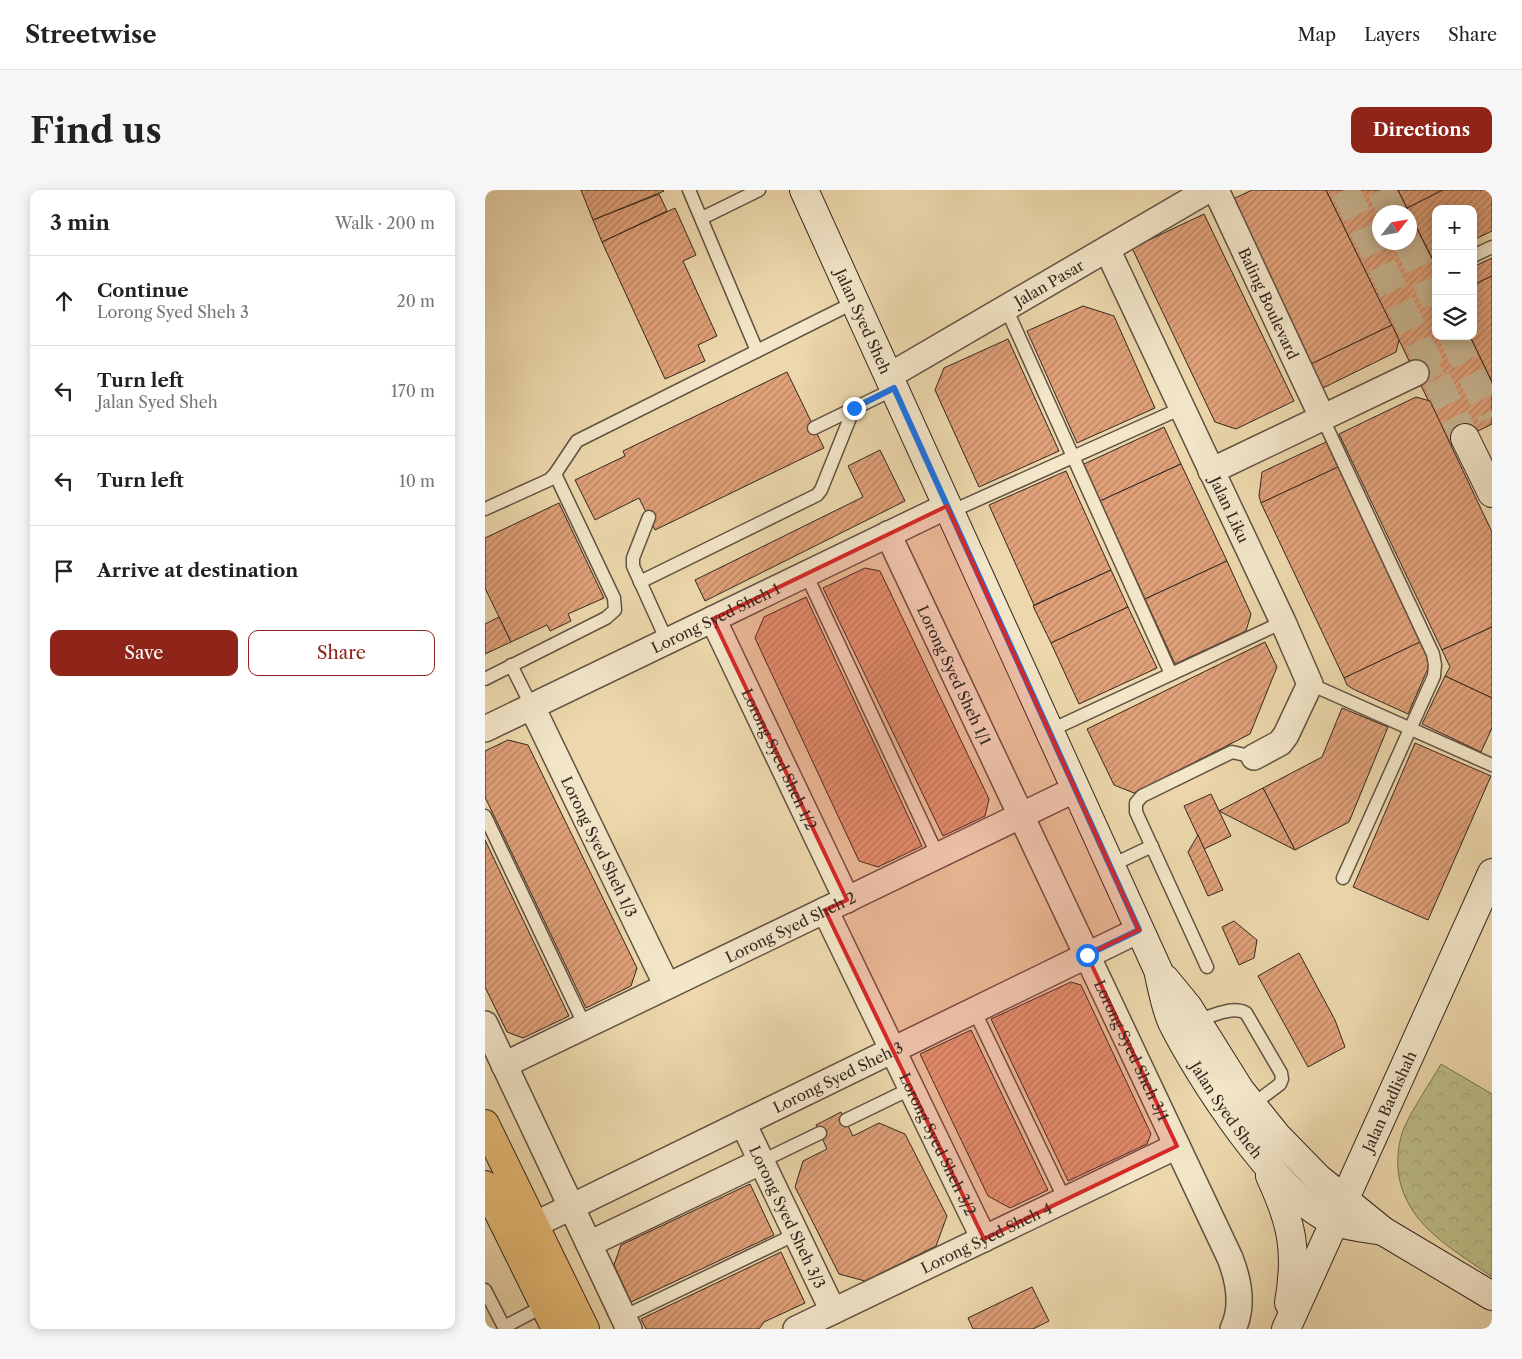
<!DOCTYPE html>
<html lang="en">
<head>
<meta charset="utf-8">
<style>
	:root { --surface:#fff; --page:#f6f6f6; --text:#222; --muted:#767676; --line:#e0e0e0; --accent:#8f2418 }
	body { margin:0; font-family:"Libre Caslon Text",serif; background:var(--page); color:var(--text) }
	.controls { position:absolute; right:15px; top:15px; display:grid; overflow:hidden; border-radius:10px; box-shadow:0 2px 12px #0003 }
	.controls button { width:45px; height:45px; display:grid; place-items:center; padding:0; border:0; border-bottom:1px solid var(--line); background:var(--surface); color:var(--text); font:25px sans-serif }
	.compass { position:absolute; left:887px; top:15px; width:45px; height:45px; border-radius:50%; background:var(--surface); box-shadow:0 2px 12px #0003; rotate:59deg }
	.stop { position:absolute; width:15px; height:15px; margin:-11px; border:4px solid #1a73e8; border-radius:50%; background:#fff }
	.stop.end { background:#1a73e8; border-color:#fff; box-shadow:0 1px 5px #0008 }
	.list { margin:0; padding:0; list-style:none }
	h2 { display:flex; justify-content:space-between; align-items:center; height:65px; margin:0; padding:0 20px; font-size:21px }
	h2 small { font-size:16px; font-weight:400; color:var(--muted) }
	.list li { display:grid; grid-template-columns:32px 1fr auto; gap:15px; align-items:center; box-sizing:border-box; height:90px; padding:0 20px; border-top:1px solid var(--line) }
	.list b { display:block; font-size:19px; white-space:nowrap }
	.list p { margin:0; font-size:16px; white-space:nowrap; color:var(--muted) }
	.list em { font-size:16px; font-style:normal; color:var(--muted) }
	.actions { display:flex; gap:10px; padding:15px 20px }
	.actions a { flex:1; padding:11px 0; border:1px solid var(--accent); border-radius:10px; text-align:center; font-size:18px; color:var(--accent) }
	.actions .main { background:var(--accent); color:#fff }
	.icon { flex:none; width:28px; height:28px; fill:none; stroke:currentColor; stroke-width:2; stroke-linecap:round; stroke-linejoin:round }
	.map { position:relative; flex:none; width:1007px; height:1139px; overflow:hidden; border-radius:10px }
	header { display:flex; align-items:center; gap:30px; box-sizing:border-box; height:70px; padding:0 25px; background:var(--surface); border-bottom:1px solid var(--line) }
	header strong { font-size:24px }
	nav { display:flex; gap:28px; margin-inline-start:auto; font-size:18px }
	.intro { display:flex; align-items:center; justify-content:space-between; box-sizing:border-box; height:120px; padding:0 30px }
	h1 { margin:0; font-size:35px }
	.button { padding:12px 22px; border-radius:10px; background:var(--accent); color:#fff; font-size:18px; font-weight:700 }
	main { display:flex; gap:30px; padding:0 30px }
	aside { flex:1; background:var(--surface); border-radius:10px; box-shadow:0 2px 12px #0003 }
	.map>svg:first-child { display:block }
	.forest { fill:url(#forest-crowns); stroke:#787253 }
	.building { fill:url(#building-hatch); stroke:#332620 }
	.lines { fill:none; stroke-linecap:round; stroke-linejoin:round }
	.street-tunnel { stroke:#c7b490; stroke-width:25; stroke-dasharray:25 12; stroke-linecap:butt }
	.secondary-tunnel { stroke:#c7b490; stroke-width:28; stroke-dasharray:28 14; stroke-linecap:butt }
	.lane-casing { stroke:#615243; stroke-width:15 }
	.street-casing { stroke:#615243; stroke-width:28 }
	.secondary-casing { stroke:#332620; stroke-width:30 }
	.primary-casing { stroke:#332620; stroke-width:30 }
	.lane { stroke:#f3e6c9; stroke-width:12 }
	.street { stroke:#f3e6c9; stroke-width:25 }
	.secondary { stroke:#f3e6c9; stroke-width:28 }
	.primary { stroke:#e6bc76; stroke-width:28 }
	.route { stroke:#1a73e8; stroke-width:6 }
	.marked { fill:#d62828; fill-opacity:0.2; stroke:#d62828; stroke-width:4; stroke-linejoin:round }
	.labels { text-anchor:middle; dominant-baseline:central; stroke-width:5; stroke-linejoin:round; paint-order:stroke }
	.street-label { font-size:15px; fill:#332620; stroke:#f3e6c9 }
</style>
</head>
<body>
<header>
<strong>Streetwise</strong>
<nav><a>Map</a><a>Layers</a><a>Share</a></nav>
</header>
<div class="intro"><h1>Find us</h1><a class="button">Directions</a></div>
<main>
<aside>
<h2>3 min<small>Walk · 200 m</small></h2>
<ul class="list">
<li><svg class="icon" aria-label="ahead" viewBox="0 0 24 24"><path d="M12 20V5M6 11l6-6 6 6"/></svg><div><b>Continue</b><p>Lorong Syed Sheh 3</p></div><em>20 m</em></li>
<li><svg class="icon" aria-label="left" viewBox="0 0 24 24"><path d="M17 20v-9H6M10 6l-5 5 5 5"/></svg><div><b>Turn left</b><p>Jalan Syed Sheh</p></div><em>170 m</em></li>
<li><svg class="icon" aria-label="left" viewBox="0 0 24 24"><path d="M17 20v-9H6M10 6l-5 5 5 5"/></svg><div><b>Turn left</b></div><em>10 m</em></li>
<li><svg class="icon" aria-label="arrive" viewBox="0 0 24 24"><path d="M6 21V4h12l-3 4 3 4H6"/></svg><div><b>Arrive at destination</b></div></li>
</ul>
<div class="actions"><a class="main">Save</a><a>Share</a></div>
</aside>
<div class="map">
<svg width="1007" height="1139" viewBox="0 0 1007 1139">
	<defs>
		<pattern id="forest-crowns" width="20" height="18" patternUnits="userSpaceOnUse" patternTransform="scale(1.25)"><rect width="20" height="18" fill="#bcbd86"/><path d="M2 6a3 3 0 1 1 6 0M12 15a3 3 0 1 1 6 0" fill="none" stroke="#a2a273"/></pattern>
		<pattern id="building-hatch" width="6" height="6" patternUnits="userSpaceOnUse" patternTransform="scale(1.25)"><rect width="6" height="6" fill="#e1a179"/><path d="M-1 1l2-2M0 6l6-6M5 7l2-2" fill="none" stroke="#b78363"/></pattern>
	</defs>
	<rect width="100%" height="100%" fill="#ecd8ac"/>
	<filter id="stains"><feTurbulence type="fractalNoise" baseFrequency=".004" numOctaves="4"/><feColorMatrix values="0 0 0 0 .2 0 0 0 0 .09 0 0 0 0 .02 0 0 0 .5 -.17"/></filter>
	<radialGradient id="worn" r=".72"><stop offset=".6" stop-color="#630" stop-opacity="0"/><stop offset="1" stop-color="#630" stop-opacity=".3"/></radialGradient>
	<path class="forest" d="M956 874 1007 904V1087C967 1058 918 1034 913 979 912 965 914 950 919 938 929 916 944 895 956 874Z"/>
	<g class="building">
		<polygon points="96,0 178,0 179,1 108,30"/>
		<polygon points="767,0 841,0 907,135 826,174 746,10"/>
		<polygon points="841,0 913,0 924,22 894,22 894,52 924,52 924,23 951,76 951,146 985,146 1007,192 1007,234 965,255"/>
		<polygon points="913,0 958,0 922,18"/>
		<polygon points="958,0 1007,0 1007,41 988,50 988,19 951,19 951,69 948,70 922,18"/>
		<polygon points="174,4 182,21 117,52 108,30"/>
		<polygon points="190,18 211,65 198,71 232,146 213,155 220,171 180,189 117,52"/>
		<polygon points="719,24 809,211 751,239 730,232 647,58"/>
		<polygon points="1007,68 1007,86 988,95 988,77"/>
		<polygon points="1007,86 1007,192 985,146 988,146 988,95"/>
		<polygon points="598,116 629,126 670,218 592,253 542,141"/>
		<polygon points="907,135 914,150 911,162 838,198 826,174"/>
		<polygon points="523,149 574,261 494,297 450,200 459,178"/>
		<polygon points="302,182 339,258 170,340 154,308 110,330 90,290 140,266 138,261"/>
		<polygon points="931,207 945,211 1007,342 1007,437 957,460 854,244"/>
		<polygon points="679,237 696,274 615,311 599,274"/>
		<polygon points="841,252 853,277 776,313 774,306 777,282"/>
		<polygon points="395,260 420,311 220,411 210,390 378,307 363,276"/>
		<polygon points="696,274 742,371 660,409 615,311"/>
		<polygon points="853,277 935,452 859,488 776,313"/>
		<polygon points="581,281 626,380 549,415 504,315"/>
		<polygon points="74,313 119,408 83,424 86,431 65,441 62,435 26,452 0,398 0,348"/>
		<polygon points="742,371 766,424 761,441 690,474 660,409"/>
		<polygon points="380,378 395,381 504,609 500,626 458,646 338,398"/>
		<polygon points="626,380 643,417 566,453 548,416"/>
		<polygon points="321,407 437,656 393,677 374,671 270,448 279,427"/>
		<polygon points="643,417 672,478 594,514 566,453"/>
		<polygon points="14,427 26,452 0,464 0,434"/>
		<polygon points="1007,437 1007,508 960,486 965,477 957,460"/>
		<polygon points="780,452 792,477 765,544 649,603 629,595 602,539"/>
		<polygon points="935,452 943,469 944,476 923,524 868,499 862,495 859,488"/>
		<polygon points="960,486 1007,508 1007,538 996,562 937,534"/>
		<polygon points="857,518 903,537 864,632 810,660 778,598 837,567"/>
		<polygon points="23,550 43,555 152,778 146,796 101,818 0,607 0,561"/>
		<polygon points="930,553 1006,586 943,730 868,697"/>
		<polygon points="778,598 810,660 734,621"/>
		<polygon points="726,604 746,646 719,659 699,616"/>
		<polygon points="713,645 738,700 723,706 703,662"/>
		<polygon points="0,650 84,826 38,848 22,842 0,797"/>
		<polygon points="749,731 772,750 769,768 754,775 737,737"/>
		<polygon points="814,763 850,830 860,857 823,877 773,786"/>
		<polygon points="586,792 596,795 666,944 662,954 583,991 506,829"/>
		<polygon points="486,840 563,1000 525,1018 503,1006 435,864"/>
		<polygon points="356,922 368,946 394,933 420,944 462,1026 451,1056 380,1091 354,1084 310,997 318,971 342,959 331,935"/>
		<polygon points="265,994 289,1045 146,1112 129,1075 136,1055"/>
		<polygon points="296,1062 320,1113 279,1132 274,1139 161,1139 156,1129"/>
		<polygon points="547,1097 564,1131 548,1139 488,1139 483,1128"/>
	</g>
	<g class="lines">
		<polyline class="street-tunnel" points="931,183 975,161"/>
		<g class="secondary-tunnel">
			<polyline points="860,0 980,248"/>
			<polyline points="896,0 907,22"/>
			<polyline points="922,52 951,112"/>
			<polyline points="968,146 1007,227"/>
		</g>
		<g class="lane-casing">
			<g id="lane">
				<polyline points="204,0 272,161"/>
				<polyline points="217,28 274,0"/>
				<polyline points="988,66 1007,57"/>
				<polyline points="521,118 686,484"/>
				<polyline points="837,227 948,464 950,475 949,486 858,688"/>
				<polyline points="329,238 409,199"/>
				<polyline points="0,319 64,290 70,284 92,251 370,112"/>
				<polyline points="465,322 697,218"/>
				<polyline points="164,327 148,368 148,376 182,451"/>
				<polyline points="321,384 453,666"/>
				<polyline points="155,392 332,305 336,300 369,218"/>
				<polyline points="26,475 47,517"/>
				<polyline points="0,489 121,428 130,420 129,408 70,284"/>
				<polyline points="825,494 1007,575"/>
				<polyline points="564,541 798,432"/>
				<polyline points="0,626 100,836"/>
				<polyline points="625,676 667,656"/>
				<polyline points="722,777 651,622 651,613 657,606 747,562 769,567"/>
				<polyline points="489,820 580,1010"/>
				<path d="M711 831C725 827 747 815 761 823L796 883 797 889 795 894 767 915"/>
				<polyline points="361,930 427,898"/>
				<polyline points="277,971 335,943"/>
				<polyline points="0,1100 19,1137 59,1116"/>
				<polyline points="138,1127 311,1044"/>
			</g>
		</g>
		<g class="street-casing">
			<g id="street">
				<path id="s1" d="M731 0 837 227"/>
				<path id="s2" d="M622 59 798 432 825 494 801 545 795 553 769 567"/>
				<path id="s3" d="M404 186 723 0"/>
				<polyline points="726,281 931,183"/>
				<path id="s4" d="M403 344 745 1068C754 1091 759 1116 748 1139"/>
				<path id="s5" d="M228 429 362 710"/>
				<path id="s6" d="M47 517 182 796"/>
				<path id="s7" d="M0 539 462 316"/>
				<path id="s8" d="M340 720 499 1049"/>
				<polyline points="0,834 144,1139"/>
				<path id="s9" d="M19 875 591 599"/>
				<path id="s10" d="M258 933 348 1121"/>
				<path id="s11" d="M49 1035 654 740"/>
				<polyline points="104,1054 277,971"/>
				<path id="s12" d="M311 1139 692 956"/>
			</g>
		</g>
		<g class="secondary-casing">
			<g id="secondary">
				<path id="s13" d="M319 0 673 780C677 797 680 816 687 832 714 886 793 1009 849 1031 864 1037 882 1038 898 1041"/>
				<polyline points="980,248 1007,303"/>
				<polyline points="680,789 703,817 755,900 792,946 833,988 898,1041 1007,1106"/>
				<path d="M785 986C807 1033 813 1061 804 1113"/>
				<path id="s14" d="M801 1139 1007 683"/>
			</g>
		</g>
		<g class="primary-casing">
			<g id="primary">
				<polyline points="0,934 100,1139"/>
				<polyline points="0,995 71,1139"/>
			</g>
		</g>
		<use href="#lane" class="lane"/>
		<use href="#street" class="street"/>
		<use href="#secondary" class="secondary"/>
		<use href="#primary" class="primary"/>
	</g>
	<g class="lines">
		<polyline class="route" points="369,218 409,198 654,740 602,765"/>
	</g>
	<path class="marked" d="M462 316 654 740 602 765 692 956 499 1049 340 720 362 710 228 429Z"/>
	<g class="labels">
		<g class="street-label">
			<text stroke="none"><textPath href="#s3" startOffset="185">Jalan Pasar</textPath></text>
			<text stroke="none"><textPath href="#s1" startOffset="125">Baling Boulevard</textPath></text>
			<text stroke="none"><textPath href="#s13" startOffset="144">Jalan Syed Sheh</textPath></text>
			<text stroke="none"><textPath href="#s2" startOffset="288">Jalan Liku</textPath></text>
			<text stroke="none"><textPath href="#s7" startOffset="256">Lorong Syed Sheh 1</textPath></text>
			<text stroke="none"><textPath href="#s4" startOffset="156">Lorong Syed Sheh 1/1</textPath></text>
			<text stroke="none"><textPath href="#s5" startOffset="155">Lorong Syed Sheh 1/2</textPath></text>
			<text stroke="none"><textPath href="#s6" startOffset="155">Lorong Syed Sheh 1/3</textPath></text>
			<text stroke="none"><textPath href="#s9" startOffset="318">Lorong Syed Sheh 2</textPath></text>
			<text stroke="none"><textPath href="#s4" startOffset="571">Lorong Syed Sheh 3/1</textPath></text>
			<text stroke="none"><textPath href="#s11" startOffset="338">Lorong Syed Sheh 3</textPath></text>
			<text stroke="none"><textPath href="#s14" startOffset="250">Jalan Badlishah</textPath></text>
			<text stroke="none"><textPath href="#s13" startOffset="1014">Jalan Syed Sheh</textPath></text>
			<text stroke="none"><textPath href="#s8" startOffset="260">Lorong Syed Sheh 3/2</textPath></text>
			<text stroke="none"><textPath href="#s10" startOffset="104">Lorong Syed Sheh 3/3</textPath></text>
			<text stroke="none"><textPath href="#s12" startOffset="211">Lorong Syed Sheh 4</textPath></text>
		</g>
	</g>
	<rect width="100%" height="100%" filter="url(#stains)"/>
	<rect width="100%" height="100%" fill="url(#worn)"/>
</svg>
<div class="controls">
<button>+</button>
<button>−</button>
<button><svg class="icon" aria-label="layers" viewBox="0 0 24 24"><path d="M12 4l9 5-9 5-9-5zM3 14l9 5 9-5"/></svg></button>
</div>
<svg class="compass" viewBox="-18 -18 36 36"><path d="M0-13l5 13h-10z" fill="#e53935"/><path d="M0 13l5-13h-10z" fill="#767676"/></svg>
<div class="stop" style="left:602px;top:765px"></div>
<div class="stop end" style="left:369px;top:218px"></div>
</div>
</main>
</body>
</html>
